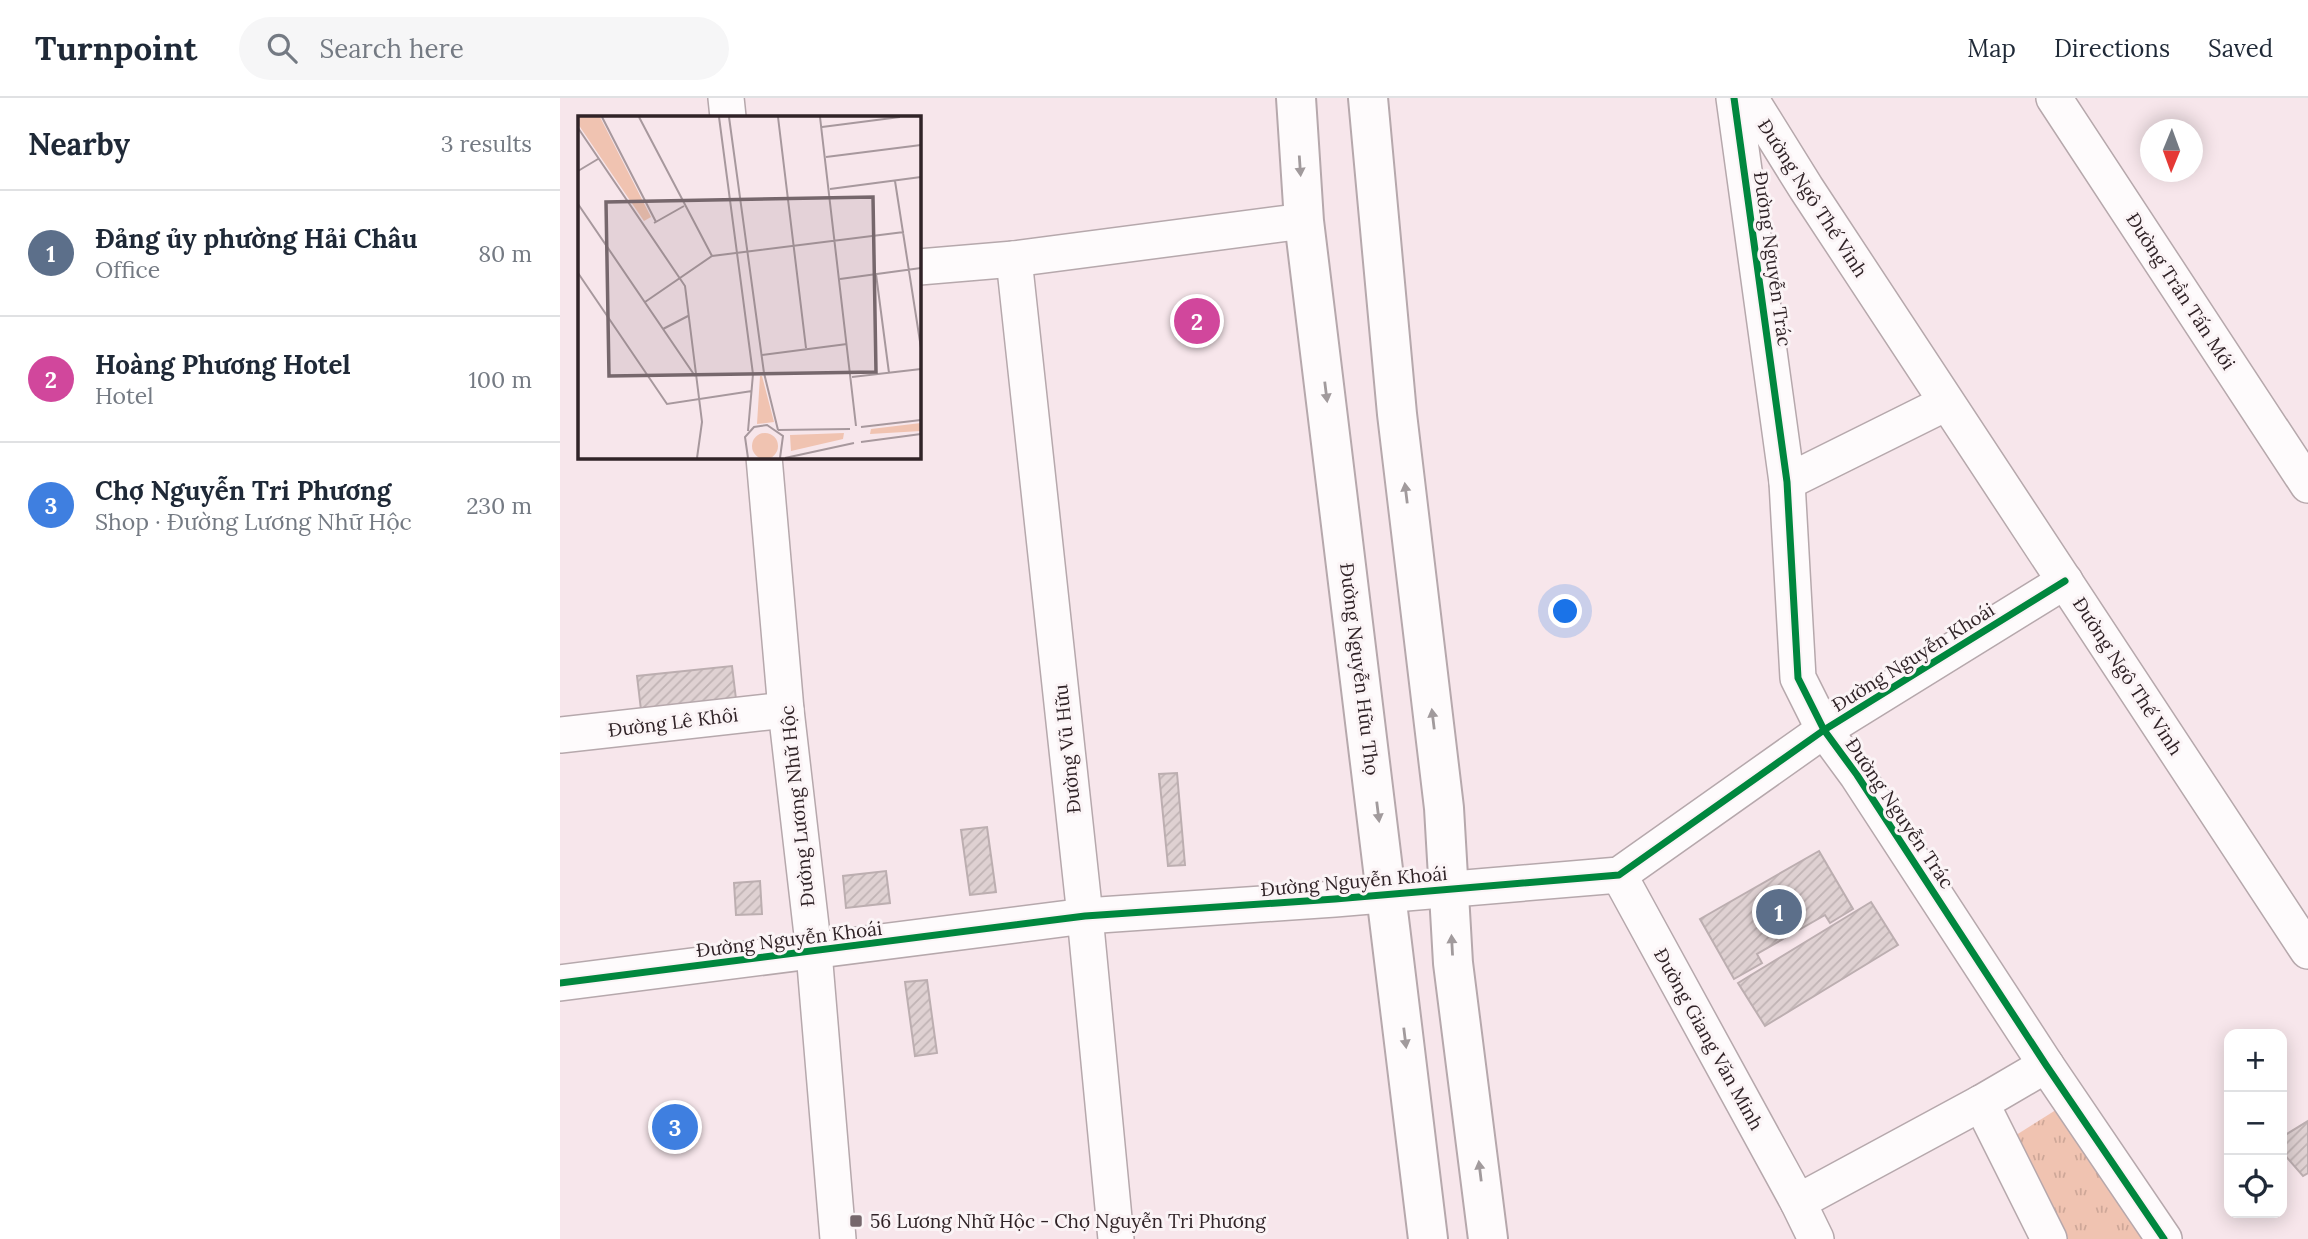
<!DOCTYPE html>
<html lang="en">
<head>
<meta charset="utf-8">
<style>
	:root { --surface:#fff; --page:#f6f6f7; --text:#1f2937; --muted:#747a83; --line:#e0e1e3; --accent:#76676c }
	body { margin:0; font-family:Lora,serif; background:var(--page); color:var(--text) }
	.controls { position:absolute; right:21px; bottom:21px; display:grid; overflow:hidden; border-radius:14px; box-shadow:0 4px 18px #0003 }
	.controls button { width:63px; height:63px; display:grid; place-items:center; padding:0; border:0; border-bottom:2px solid var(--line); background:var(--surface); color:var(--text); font:35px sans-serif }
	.compass { position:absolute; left:1580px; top:21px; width:63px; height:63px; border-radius:50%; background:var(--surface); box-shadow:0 4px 18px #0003; rotate:181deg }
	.you { position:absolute; left:1006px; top:514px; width:24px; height:24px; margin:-18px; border:5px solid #fff; border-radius:50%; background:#1a73e8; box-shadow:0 0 0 10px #1a73e833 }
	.badge { display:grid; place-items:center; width:46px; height:46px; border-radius:50%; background:var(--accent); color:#fff; font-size:23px; font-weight:700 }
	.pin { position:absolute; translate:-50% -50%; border:4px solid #fff; box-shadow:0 2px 7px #0006 }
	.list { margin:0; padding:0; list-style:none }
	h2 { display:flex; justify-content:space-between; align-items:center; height:91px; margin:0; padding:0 28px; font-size:30px }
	h2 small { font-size:23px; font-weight:400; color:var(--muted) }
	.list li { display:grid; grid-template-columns:46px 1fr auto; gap:21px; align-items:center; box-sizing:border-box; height:126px; padding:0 28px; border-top:2px solid var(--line) }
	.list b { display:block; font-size:26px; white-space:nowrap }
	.list p { margin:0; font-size:23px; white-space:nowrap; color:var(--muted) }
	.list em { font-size:23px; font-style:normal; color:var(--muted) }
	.icon { flex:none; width:38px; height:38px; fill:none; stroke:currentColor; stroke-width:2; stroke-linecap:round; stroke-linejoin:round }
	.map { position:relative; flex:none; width:1748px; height:1141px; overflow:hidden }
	header { display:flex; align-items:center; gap:42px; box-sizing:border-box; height:98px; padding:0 35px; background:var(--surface); border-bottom:2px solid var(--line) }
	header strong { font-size:33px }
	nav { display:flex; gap:38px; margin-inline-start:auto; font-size:24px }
	.search { width:490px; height:63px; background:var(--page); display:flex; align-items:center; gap:18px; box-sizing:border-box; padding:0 24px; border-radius:38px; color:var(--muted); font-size:26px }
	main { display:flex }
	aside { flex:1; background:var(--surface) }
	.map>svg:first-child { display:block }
	.park { fill:url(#park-tufts) }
	.building { fill:url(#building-hatch); stroke:#bcaeb0; stroke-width:2 }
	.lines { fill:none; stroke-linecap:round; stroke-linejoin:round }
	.street-casing { stroke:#b6a8ac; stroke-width:38 }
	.primary-casing { stroke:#b6a8ac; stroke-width:42 }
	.street { stroke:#fefbfc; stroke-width:35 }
	.primary { stroke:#fefbfc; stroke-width:38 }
	.cycleway-casing { stroke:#fbf4f6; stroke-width:11 }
	.cycleway { stroke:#00873e; stroke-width:7 }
	.oneway { fill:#a19a9c }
	.poi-dot { fill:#76676c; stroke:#fbf4f6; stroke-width:2.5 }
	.labels { text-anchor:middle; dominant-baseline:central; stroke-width:6; stroke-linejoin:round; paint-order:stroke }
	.street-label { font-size:19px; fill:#302327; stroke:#fbf4f6 }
	.poi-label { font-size:19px; fill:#302327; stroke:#fbf4f6; text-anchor:start }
	.inset-road { fill:none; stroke:#a7989d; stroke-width:2 }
	.view { fill:#76676c; fill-opacity:0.15; stroke:#76676c; stroke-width:3.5 }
	.inset-edge { fill:none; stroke:#302327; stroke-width:3.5 }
</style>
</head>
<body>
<header>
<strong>Turnpoint</strong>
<div class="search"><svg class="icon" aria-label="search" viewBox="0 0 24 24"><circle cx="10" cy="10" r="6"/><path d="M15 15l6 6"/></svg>Search here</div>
<nav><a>Map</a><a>Directions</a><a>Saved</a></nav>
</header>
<main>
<aside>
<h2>Nearby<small>3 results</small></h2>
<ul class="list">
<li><span class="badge" style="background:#5c6f8a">1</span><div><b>Đảng ủy phường Hải Châu</b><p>Office</p></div><em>80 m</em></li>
<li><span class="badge" style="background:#d1479c">2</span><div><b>Hoàng Phương Hotel</b><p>Hotel</p></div><em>100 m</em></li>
<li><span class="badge" style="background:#3f7fe0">3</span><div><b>Chợ Nguyễn Tri Phương</b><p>Shop · Đường Lương Nhữ Hộc</p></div><em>230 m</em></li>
</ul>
</aside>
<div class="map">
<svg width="1748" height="1141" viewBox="0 0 1748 1141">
	<defs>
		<pattern id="park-tufts" width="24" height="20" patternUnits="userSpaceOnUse" patternTransform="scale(1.75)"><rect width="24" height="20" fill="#f0c3b1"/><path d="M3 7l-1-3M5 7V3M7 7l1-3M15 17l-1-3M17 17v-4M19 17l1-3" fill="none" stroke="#cea798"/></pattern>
		<pattern id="building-hatch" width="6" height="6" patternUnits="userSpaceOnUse" patternTransform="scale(1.75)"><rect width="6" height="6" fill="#dfd1d2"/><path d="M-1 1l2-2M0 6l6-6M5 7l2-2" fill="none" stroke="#c0b3b4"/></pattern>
	</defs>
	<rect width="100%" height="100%" fill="#f7e6eb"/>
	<polygon class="park" points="1499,1010 1584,1141 1504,1141 1453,1039"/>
	<g class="building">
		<polygon points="172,568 176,601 81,612 77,578"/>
		<polygon points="617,675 625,767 608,768 599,676"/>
		<polygon points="427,729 436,794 410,797 401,732"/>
		<polygon points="1259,753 1293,811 1270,825 1265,817 1197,856 1202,865 1174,881 1140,821"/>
		<polygon points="326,773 330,805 286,810 283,778"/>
		<polygon points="200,783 202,816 176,817 174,785"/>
		<polygon points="1311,804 1338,847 1205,928 1178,885"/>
		<polygon points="367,882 377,955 355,958 345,884"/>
		<polygon points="1748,1023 1748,1075 1743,1078 1722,1054 1722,1039"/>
	</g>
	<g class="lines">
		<g class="street-casing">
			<g id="street">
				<polyline points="166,0 168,19"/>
				<polyline points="1174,0 1227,384 1238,580 1264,632 1297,677 1486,967 1604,1141"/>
				<polyline points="1190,0 1246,90 1748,853"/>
				<polyline points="1494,0 1748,387"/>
				<polyline points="454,161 525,818 556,1141"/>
				<polyline points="359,169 454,161 744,123"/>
				<polyline points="204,359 226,612 254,854 278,1141"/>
				<polyline points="1227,384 1386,305"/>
				<polyline points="0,637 226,612"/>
				<polyline points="1059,777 1238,1104 1256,1141"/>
				<polyline points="0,885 525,818 775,801 1059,777 1264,632 1505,483"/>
				<polyline points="1421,1005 1489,1141"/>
				<polyline points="1238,1104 1421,1005 1486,967"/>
			</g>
		</g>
		<g class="primary-casing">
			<g id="primary">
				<polyline points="736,0 744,123 868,1141"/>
				<polyline points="808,0 837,316 884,710 893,865 928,1141"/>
			</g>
		</g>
		<use href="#street" class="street"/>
		<use href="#primary" class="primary"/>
		<g class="cycleway-casing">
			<g id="cycleway">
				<polyline points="1174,0 1227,384 1238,580 1264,632 1297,677 1486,967 1604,1141"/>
				<polyline points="0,885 525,818 775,801 1059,777 1264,632 1505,483"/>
			</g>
		</g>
		<use href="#cycleway" class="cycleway"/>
	</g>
	<defs><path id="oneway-solid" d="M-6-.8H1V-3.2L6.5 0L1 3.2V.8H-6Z" transform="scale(1.75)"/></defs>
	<g class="oneway">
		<use href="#oneway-solid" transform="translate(740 68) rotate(86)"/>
		<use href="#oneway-solid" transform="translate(766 294) rotate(83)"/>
		<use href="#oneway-solid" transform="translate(846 395) rotate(-97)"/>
		<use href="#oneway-solid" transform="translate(873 621) rotate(-97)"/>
		<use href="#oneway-solid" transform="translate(818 714) rotate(83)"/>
		<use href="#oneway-solid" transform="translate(892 847) rotate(-93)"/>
		<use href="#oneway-solid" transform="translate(845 940) rotate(83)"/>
		<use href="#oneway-solid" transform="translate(920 1073) rotate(-97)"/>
	</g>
	<rect class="poi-dot" x="289" y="1116" width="14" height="14" rx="3.5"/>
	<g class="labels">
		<g class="street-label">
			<text transform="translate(1253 100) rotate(57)">Đường Ngô Thế Vinh</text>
			<text transform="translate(1213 161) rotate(82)">Đường Nguyễn Trác</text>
			<text transform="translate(1621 193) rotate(57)">Đường Trần Tấn Mới</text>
			<text transform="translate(1353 559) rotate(-32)">Đường Nguyễn Khoái</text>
			<text transform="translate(800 571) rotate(83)">Đường Nguyễn Hữu Thọ</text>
			<text transform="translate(1568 578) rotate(57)">Đường Ngô Thế Vinh</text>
			<text transform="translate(113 624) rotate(-7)">Đường Lê Khôi</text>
			<text transform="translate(507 651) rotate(-96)">Đường Vũ Hữu</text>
			<text transform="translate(237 708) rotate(-96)">Đường Lương Nhữ Hộc</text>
			<text transform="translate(1340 715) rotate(56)">Đường Nguyễn Trác</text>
			<text transform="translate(794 783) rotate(-5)">Đường Nguyễn Khoái</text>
			<text transform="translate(229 841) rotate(-7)">Đường Nguyễn Khoái</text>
			<text transform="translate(1149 941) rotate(61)">Đường Giang Văn Minh</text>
		</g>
		<g class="poi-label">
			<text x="310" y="1123">56 Lương Nhữ Hộc - Chợ Nguyễn Tri Phương</text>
		</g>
	</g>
	<g transform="translate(18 18)">
		<rect width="343" height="343" fill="#f7e6eb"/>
		<path d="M182 260H184L196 306 179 308ZM343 307V315L292 318 293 313ZM174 330a13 13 0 1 1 26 0a13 13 0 1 1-26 0ZM266 317 265 323 213 335 212 319Z" fill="#f0c3b1"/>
		<path d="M0 1H22L73 101 66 105 0 8Z" fill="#f0c3b1"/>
		<path class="inset-road" d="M24 1 78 106M61 1 134 140M141 1 175 258 170 315M151 1 186 257 200 314M200 1 228 232M242 1 278 310M244 11 322 1M0 12 107 170 124 306 119 342M248 41 343 29M0 55 20 43M317 65 343 232M252 73 343 61M0 88 117 260M76 107 106 90M0 157 89 288 174 275M298 158 311 257M262 163 343 152M67 186 134 140 326 116M85 213 110 200M184 239 269 228M274 261 343 253M283 311 343 304M200 314 272 313M283 326 343 318M170 342 167 321 176 311 189 309 205 320 202 342M207 342 276 327"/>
		<path class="view" d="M295 81 298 256 31 260 28 86Z"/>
		<rect width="343" height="343" class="inset-edge"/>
	</g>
</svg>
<div class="controls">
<button>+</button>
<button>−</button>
<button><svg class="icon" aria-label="locate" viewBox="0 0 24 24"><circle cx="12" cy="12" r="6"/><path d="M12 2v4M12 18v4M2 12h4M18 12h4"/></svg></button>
</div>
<svg class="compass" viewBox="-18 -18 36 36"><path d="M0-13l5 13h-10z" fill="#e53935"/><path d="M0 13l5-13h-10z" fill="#747a83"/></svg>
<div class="you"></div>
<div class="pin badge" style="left:1219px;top:814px;background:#5c6f8a">1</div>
<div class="pin badge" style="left:637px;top:223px;background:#d1479c">2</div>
<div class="pin badge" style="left:115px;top:1029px;background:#3f7fe0">3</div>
</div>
</main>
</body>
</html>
